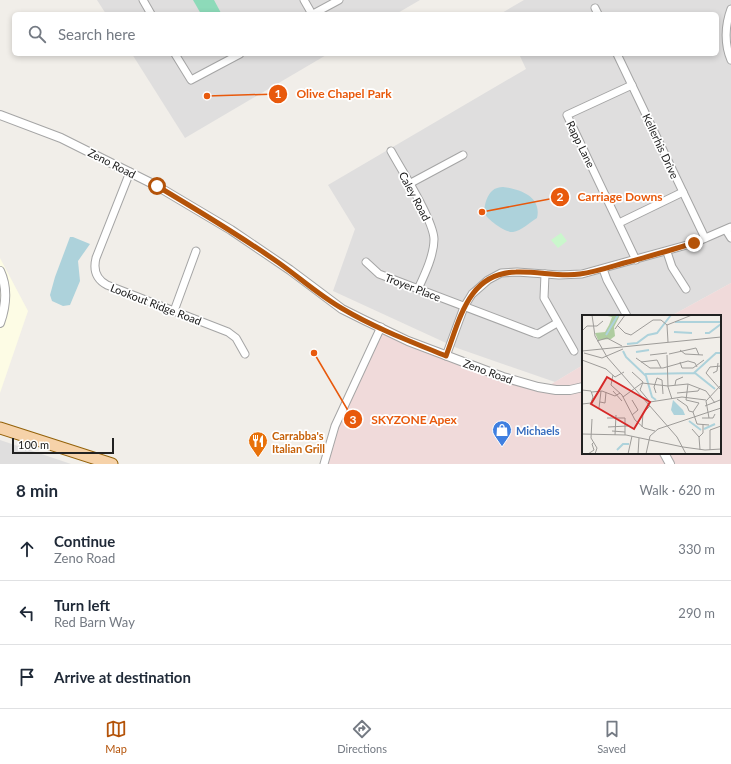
<!DOCTYPE html>
<html lang="en">
<head>
<meta charset="utf-8">
<style>
	:root { --surface:#fff; --page:#f2f2f3; --text:#1f2937; --muted:#747a83; --line:#e0e1e3; --accent:#b45309 }
	body { margin:0; font-family:Lato,sans-serif; background:var(--page); color:var(--text) }
	.scale { position:absolute; left:12px; bottom:10px; width:102px; box-sizing:border-box; padding-left:4px; border:2px solid #212121; border-top:0; font-size:11px; line-height:14px; white-space:nowrap; color:#212121; -webkit-text-stroke:3px #fff; paint-order:stroke }
	.stop { position:absolute; width:12px; height:12px; margin:-9px; border:3px solid #b45309; border-radius:50%; background:#fff }
	.stop.end { background:#b45309; border-color:#fff; box-shadow:0 1px 4px #0008 }
	.list { margin:0; padding:0; list-style:none }
	h2 { display:flex; justify-content:space-between; align-items:center; height:52px; margin:0; padding:0 16px; font-size:17px }
	h2 small { font-size:13px; font-weight:400; color:var(--muted) }
	.list li { display:grid; grid-template-columns:26px 1fr auto; gap:12px; align-items:center; box-sizing:border-box; height:64px; padding:0 16px; border-top:1px solid var(--line) }
	.list b { display:block; font-size:15px; white-space:nowrap }
	.list p { margin:0; font-size:13px; white-space:nowrap; color:var(--muted) }
	.list em { font-size:13px; font-style:normal; color:var(--muted) }
	.icon { flex:none; width:22px; height:22px; fill:none; stroke:currentColor; stroke-width:2; stroke-linecap:round; stroke-linejoin:round }
	.map { position:relative; flex:none; width:731px; height:464px; overflow:hidden }
	.search { position:absolute; background:var(--surface); box-shadow:0 2px 6px #0003; left:12px; right:12px; top:12px; height:44px; display:flex; align-items:center; gap:10px; box-sizing:border-box; padding:0 14px; border-radius:6px; color:var(--muted); font-size:15px }
	.sheet { height:244px; background:var(--surface) }
	nav { display:flex; justify-content:space-around; align-items:center; box-sizing:border-box; height:56px; border-top:1px solid var(--line); background:var(--surface); font-size:11px; color:var(--muted) }
	nav a { display:grid; justify-items:center; gap:2px }
	nav .on { color:var(--accent) }
	.map>svg:first-child { display:block }
	.residential { fill:#dfdede }
	.commercial { fill:#f0dada }
	.education { fill:#fdfce5 }
	.park { fill:#caf7cc }
	.pitch { fill:#8ddab9 }
	.water { fill:#add2db }
	.lines { fill:none; stroke-linecap:round; stroke-linejoin:round }
	.minor-casing { stroke:#a5a5a5; stroke-width:9 }
	.tertiary-casing { stroke:#a5a5a5; stroke-width:10 }
	.primary-casing { stroke:#94620a; stroke-width:13 }
	.minor { stroke:#fff; stroke-width:7 }
	.tertiary { stroke:#fff; stroke-width:8 }
	.primary { stroke:#f6d2a9; stroke-width:11 }
	.route { stroke:#b45309; stroke-width:5 }
	.labels { text-anchor:middle; dominant-baseline:central; stroke-width:3.5; stroke-linejoin:round; paint-order:stroke }
	.street-label { font-size:11px; fill:#212121; stroke:#fff }
	.shop-label { font-size:11px; font-weight:bold; fill:#366cbe; stroke:#fff; text-anchor:start }
	.food-label { font-size:11px; font-weight:bold; fill:#c56008; stroke:#fff; text-anchor:start }
	.inset-river { fill:none; stroke:#add2db; stroke-width:2 }
	.inset-road { fill:none; stroke:#9e9c99; stroke-width:1 }
	.view { fill:#d62828; fill-opacity:0.15; stroke:#d62828; stroke-width:2 }
	.inset-edge { fill:none; stroke:#212121; stroke-width:2 }
	.leader { fill:none; stroke:#e8590c; stroke-width:1.5 }
	.callout-dot { fill:#e8590c; stroke:#fff; stroke-width:1.5 }
	.mark-label { font-size:12px; text-anchor:middle; font-weight:bold; fill:#fff }
	.callout-label { font-size:12px; text-anchor:middle; font-weight:bold; fill:#e8590c; stroke:#fff; stroke-width:3.5; stroke-linejoin:round; paint-order:stroke }
</style>
</head>
<body>
<div class="map">
<svg width="731" height="464" viewBox="0 0 731 464">
	<rect width="100%" height="100%" fill="#f1eee9"/>
	<g class="residential">
		<polygon points="97,0 420,0 396,14 106,14"/>
		<polygon points="524,0 731,0 731,283 671,316 583,316 583,365 555,382 457,348 333,291 355,229 328,185 526,69 519,54 717,54 717,14 500,14"/>
		<polygon points="132,54 328,54 185,138"/>
		<polygon points="0,440 71,464 0,464"/>
	</g>
	<polygon class="commercial" points="731,283 731,464 324,464 335,426 381,327 408,341 545,388 583,365 583,453 720,453 720,316 671,316"/>
	<polygon class="education" points="0,258 28,311 0,393"/>
	<polygon class="park" points="561,233 567,241 558,248 551,240"/>
	<polygon class="pitch" points="193,0 214,0 221,13 218,14 201,14"/>
	<g class="water">
		<path d="M503 187C521 189 542 197 537 218 530 222 521 231 513 232 506 233 488 220 485 214 483 208 487 195 492 191 495 188 499 187 503 187Z"/>
		<polygon points="70,237 73,237 90,244 78,261 80,281 70,305 63,306 52,301 50,295 55,277"/>
	</g>
	<g class="lines">
		<g class="minor-casing">
			<g id="minor">
				<polyline points="143,0 151,14"/>
				<polyline points="304,0 312,14"/>
				<polyline points="595,8 598,14"/>
				<path d="M731 9C725 25 724 44 731 60"/>
				<polyline points="313,14 339,0"/>
				<polyline points="175,54 191,80 240,54"/>
				<polyline points="617,54 705,238"/>
				<polyline points="632,85 567,115 636,260"/>
				<path d="M391 151C402 171 433 219 434 239 434 255 425 274 418 289"/>
				<path d="M130 172 96 258C93 270 96 279 107 285L228 332 236 338 245 354"/>
				<polyline points="409,184 463,155"/>
				<polyline points="619,223 683,192"/>
				<polyline points="726,230 731,238"/>
				<polyline points="667,252 672,267 686,289"/>
				<polyline points="366,262 379,274 534,333 538,334 557,323"/>
				<polyline points="603,269 607,280 627,316"/>
				<polyline points="545,274 544,298 574,351"/>
				<polyline points="174,311 196,251"/>
				<polyline points="446,356 464,307 472,294 488,280 501,273 517,272 559,275 582,274 694,243 731,227"/>
				<polyline points="324,464 335,426 381,327"/>
			</g>
		</g>
		<g class="tertiary-casing">
			<g id="tertiary">
				<polyline points="0,115 61,138 157,186 231,230 290,270 342,309 364,320 408,341 503,377 538,387 556,390 570,390 583,387"/>
				<path d="M0 271C8 288 6 306 0 323"/>
				<polyline points="664,453 670,464"/>
			</g>
		</g>
		<g class="primary-casing">
			<polyline id="primary" points="0,428 112,464"/>
		</g>
		<use href="#minor" class="minor"/>
		<use href="#tertiary" class="tertiary"/>
		<use href="#primary" class="primary"/>
	</g>
	<g class="lines">
		<path class="route" d="M157 186C199 211 239 235 279 263 300 278 320 296 343 309 375 328 412 342 446 356 460 319 468 273 516 272 538 271 559 277 580 274 595 272 610 267 624 263 648 257 671 250 694 243"/>
	</g>
	<defs>
		<g id="shop-pin" transform="scale(1)"><path d="M0 17L-7.5 6A9.5 9.5 0 1 1 7.5 6Z" fill="#3f7fe0" stroke="#fff"/><path d="M-5-2.5h2.3a2.7 3.5 0 0 1 5.4 0H5L5.5 6h-11ZM-1.5-2.5h3a1.5 2.3 0 0 0-3 0Z" fill="#fff"/></g>
		<g id="restaurant-pin" transform="scale(1)"><path d="M0 17L-7.5 6A9.5 9.5 0 1 1 7.5 6Z" fill="#e8710a" stroke="#fff"/><path d="M-5-6h1v4h1v-4h1v4h1v-4h1v5L-1.5 .5V6h-2V.5L-5-1ZM5-6V6H3V1.5H1.5Q1.5-4 5-6Z" fill="#fff"/></g>
	</defs>
	<g fill-rule="evenodd">
		<use href="#shop-pin" x="502" y="430"/>
		<use href="#restaurant-pin" x="258" y="441"/>
	</g>
	<g class="labels">
		<g class="street-label">
			<text transform="translate(581 144) rotate(64)">Rapp Lane</text>
			<text transform="translate(661 146) rotate(65)">Kellerhis Drive</text>
			<text transform="translate(112 163) rotate(27)">Zeno Road</text>
			<text transform="translate(415 196) rotate(62)">Caley Road</text>
			<text transform="translate(413 287) rotate(21)">Troyer Place</text>
			<text transform="translate(156 304) rotate(21)">Lookout Ridge Road</text>
			<text transform="translate(488 371) rotate(20)">Zeno Road</text>
		</g>
		<g class="shop-label">
			<text x="516" y="430">Michaels</text>
		</g>
		<g class="food-label">
			<text x="272" y="435">Carrabba's<tspan x="272" dy="13">Italian Grill</tspan></text>
		</g>
	</g>
	<g transform="translate(582 315)">
		<rect width="139" height="139" fill="#f1eee9"/>
		<path d="M21 0H38L32 12 33 21 29 24 16 25 13 18 23 17 27 10 30 2Z" fill="#afcda0"/>
		<path d="M91 85 101 95 103 100H92L89 95Z" fill="#add2db"/>
		<path class="inset-river" d="M93 7H139M92 17 110 18M123 18H127L139 9M24 20 36 0M45 29 55 28 66 20 75 18 89 0M41 36 44 42 64 61 70 82 74 85M54 37 67 35M112 58 134 38H139M63 59 113 58 133 74M107 106 119 115M122 114 133 109M35 135 41 129H47"/>
		<path class="inset-road" d="M10 0 13 21 25 42M36 11 43 18 49 20 71 5H79L85 10M33 14 43 0M0 16 5 11H15L21 6M15 26 25 23 40 31M86 27 85 10 110 0M98 35 103 39 121 40M0 36 139 22M2 38 20 43 41 34M87 39 114 33 117 40M68 40 85 38M85 40 86 72 90 84M25 42 95 122 104 139M54 43 68 53H81L106 46 113 48 115 52M0 45 24 54 33 62 42 57M59 47 75 45 79 53M98 47 100 53H111L122 45M139 51 128 52 124 58 139 75M50 57 61 67 58 75 68 87 100 82 124 85M131 58 135 56 136 48M31 60 29 70 40 80 53 105 62 113 73 116M106 69 104 85 117 88 111 97M93 70 94 65 101 62M0 75 9 76 11 82 9 88 0 89M31 76 40 86M10 77 20 76 33 81 38 78M74 78 72 72 75 63 80 65 81 79M95 78 116 76 118 73M41 82 60 68 86 71 106 69 124 76 133 88M95 84 105 91 107 96 111 97M50 85 56 95 50 100M18 87 23 88 24 77M123 91 138 85M17 93 19 76M111 97 115 109 127 110M25 103H43V120M120 103H131L133 99M127 103 124 86 139 70M10 104 9 123 15 133 13 139M26 112 46 111M60 112 61 98 68 91M110 114 117 122 118 135M30 116 43 117M0 119 44 120 101 132M33 120 34 100M117 122 121 118V110M101 132 123 135 139 134M128 135V115L139 111M6 139 12 135 10 129 12 127M46 139 50 121M56 139 57 123M64 139 68 121 76 114 139 93"/>
		<path class="view" d="M25 62 68 87 52 114 9 89Z"/>
		<rect width="139" height="139" class="inset-edge"/>
	</g>
	<path class="leader" d="M207 96L278 94M482 212L560 197M314 353L353 419"/>
	<g class="callout-dot">
		<circle cx="207" cy="96" r="4"/>
		<circle cx="482" cy="212" r="4"/>
		<circle cx="314" cy="353" r="4"/>
		<circle cx="278" cy="94" r="10"/>
		<circle cx="560" cy="197" r="10"/>
		<circle cx="353" cy="419" r="10"/>
	</g>
	<g class="mark-label">
		<text x="278" y="98">1</text>
		<text x="560" y="201">2</text>
		<text x="353" y="424">3</text>
	</g>
	<g class="callout-label">
		<text x="344" y="98">Olive Chapel Park</text>
		<text x="620" y="201">Carriage Downs</text>
		<text x="414" y="424">SKYZONE Apex</text>
	</g>
</svg>
<div class="scale">100 m</div>
<div class="stop" style="left:157px;top:186px"></div>
<div class="stop end" style="left:694px;top:243px"></div>
<div class="search"><svg class="icon" aria-label="search" viewBox="0 0 24 24"><circle cx="10" cy="10" r="6"/><path d="M15 15l6 6"/></svg>Search here</div>
</div>
<section class="sheet">
<h2>8 min<small>Walk · 620 m</small></h2>
<ul class="list">
<li><svg class="icon" aria-label="ahead" viewBox="0 0 24 24"><path d="M12 20V5M6 11l6-6 6 6"/></svg><div><b>Continue</b><p>Zeno Road</p></div><em>330 m</em></li>
<li><svg class="icon" aria-label="left" viewBox="0 0 24 24"><path d="M17 20v-9H6M10 6l-5 5 5 5"/></svg><div><b>Turn left</b><p>Red Barn Way</p></div><em>290 m</em></li>
<li><svg class="icon" aria-label="arrive" viewBox="0 0 24 24"><path d="M6 21V4h12l-3 4 3 4H6"/></svg><div><b>Arrive at destination</b></div></li>
</ul>
</section>
<nav>
<a class="on"><svg class="icon" aria-label="map" viewBox="0 0 24 24"><path d="M3 6l6-2 6 2 6-2v14l-6 2-6-2-6 2zM9 4v14M15 6v14"/></svg>Map</a>
<a><svg class="icon" aria-label="directions" viewBox="0 0 24 24"><path d="M12 3l9 9-9 9-9-9zM9 14v-3h6M13 9l2 2-2 2"/></svg>Directions</a>
<a><svg class="icon" aria-label="saved" viewBox="0 0 24 24"><path d="M7 4h10v16l-5-4-5 4z"/></svg>Saved</a>
</nav>
</body>
</html>
